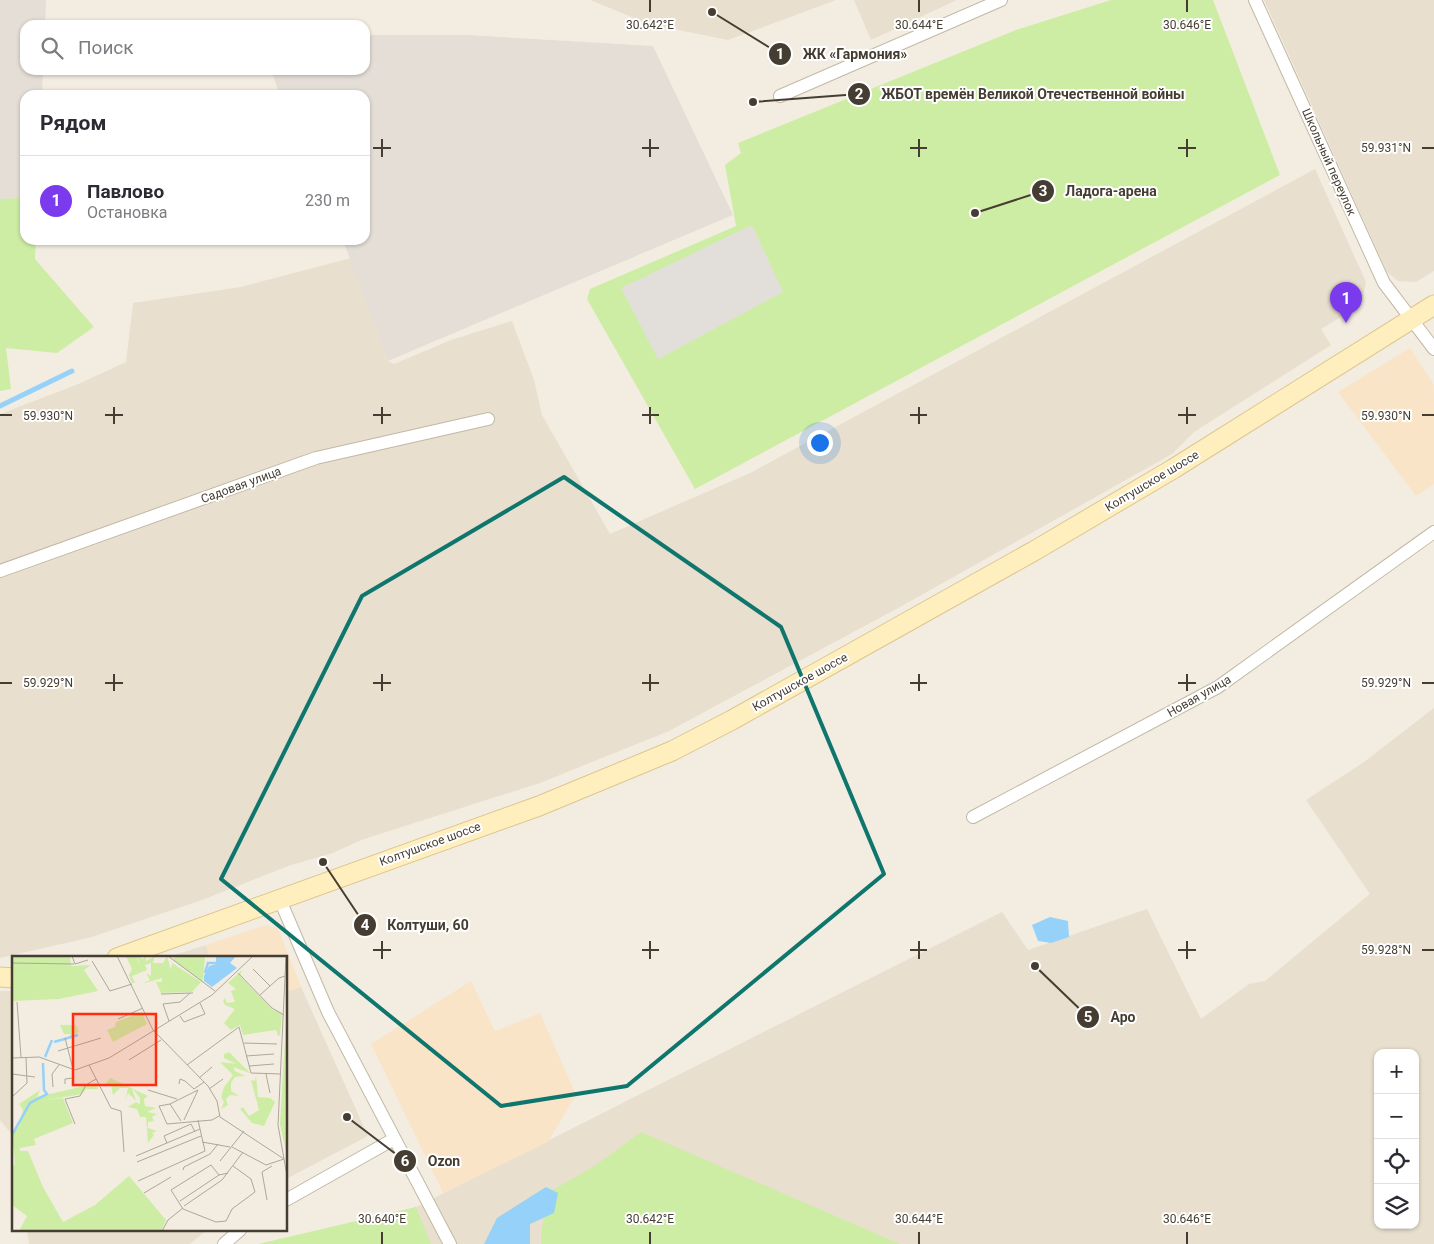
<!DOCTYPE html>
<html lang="ru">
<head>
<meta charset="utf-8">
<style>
	:root { --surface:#fff; --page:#f7f7f7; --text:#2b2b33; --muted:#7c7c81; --line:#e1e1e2; --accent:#7c3aed }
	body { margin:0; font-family:Roboto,sans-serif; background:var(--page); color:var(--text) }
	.controls { position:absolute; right:15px; bottom:15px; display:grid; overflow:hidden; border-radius:10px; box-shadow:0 1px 4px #0004 }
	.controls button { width:45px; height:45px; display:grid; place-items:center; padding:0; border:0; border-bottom:1px solid var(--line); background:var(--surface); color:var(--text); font:25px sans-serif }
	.you { position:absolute; left:819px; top:442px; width:18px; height:18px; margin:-12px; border:4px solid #fff; border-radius:50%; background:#1a73e8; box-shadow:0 0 0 8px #1a73e833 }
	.badge { display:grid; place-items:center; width:32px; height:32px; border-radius:50%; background:var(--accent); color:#fff; font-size:16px; font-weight:700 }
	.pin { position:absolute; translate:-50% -41px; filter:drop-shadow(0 1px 2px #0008) }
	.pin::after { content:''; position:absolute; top:26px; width:18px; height:15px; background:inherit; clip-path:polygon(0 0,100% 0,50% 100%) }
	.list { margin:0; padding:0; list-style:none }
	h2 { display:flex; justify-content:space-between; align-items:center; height:65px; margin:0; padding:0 20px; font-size:21px }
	h2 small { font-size:16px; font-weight:400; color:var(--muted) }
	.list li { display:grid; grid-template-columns:32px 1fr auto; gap:15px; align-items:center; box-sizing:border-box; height:90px; padding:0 20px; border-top:1px solid var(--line) }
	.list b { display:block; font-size:19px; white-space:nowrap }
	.list p { margin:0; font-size:16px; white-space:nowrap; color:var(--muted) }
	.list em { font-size:16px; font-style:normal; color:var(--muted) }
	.icon { flex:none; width:28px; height:28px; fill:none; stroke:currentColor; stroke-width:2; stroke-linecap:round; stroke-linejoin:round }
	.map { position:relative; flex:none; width:1434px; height:1244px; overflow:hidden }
	.search { position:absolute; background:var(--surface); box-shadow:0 1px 4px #0004; left:20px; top:20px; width:350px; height:55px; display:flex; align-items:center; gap:12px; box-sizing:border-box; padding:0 18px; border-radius:15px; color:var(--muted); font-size:19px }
	.panel { position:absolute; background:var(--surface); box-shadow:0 1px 4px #0004; left:20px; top:90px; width:350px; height:155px; border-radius:15px }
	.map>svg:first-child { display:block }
	.residential { fill:#e8dfce; fill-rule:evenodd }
	.commercial { fill:#f9e4c8 }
	.industrial { fill:#e4ded7 }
	.green { fill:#cdeda4 }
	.parking { fill:#e2dfdb }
	.water { fill:#95d1f8 }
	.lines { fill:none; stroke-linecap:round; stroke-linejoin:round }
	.stream { stroke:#95d1f8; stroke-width:5 }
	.minor-casing { stroke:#c2b8a6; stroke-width:14 }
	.secondary-casing { stroke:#dbc68d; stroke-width:21 }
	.minor { stroke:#fff; stroke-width:12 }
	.secondary { stroke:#ffefbf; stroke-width:19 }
	.marked { fill:none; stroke:#0f766e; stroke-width:4; stroke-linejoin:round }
	.ticks { fill:none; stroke:#453d31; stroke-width:2 }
	.labels { text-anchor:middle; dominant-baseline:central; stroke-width:4; stroke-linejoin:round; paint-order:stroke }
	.street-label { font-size:12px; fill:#453d31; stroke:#fff }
	.inset-river { fill:none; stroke:#95d1f8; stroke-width:2.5 }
	.inset-road { fill:none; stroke:#ada79b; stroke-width:1 }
	.view { fill:#ff2d0c; fill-opacity:0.15; stroke:#ff2d0c; stroke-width:2.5 }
	.inset-edge { fill:none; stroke:#453d31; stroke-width:2.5 }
	.ticks-label { font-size:12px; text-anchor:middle; fill:#453d31; stroke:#fff; stroke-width:4; stroke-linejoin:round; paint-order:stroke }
	.leader { fill:none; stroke:#453d31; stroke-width:2 }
	.callout-dot { fill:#453d31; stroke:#fff; stroke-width:2 }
	.mark-label { font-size:15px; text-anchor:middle; font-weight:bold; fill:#fff }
	.callout-label { font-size:14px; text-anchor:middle; font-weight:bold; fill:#453d31; stroke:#fff; stroke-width:4; stroke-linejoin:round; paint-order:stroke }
</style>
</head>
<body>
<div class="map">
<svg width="1434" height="1244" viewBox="0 0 1434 1244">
	<rect width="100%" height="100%" fill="#f3ede1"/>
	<g class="residential">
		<polygon points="590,0 836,0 728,40 649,24"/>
		<polygon points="854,0 957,0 871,40"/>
		<polygon points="1264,0 1434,0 1434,271 1416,282 1398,281 1387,272"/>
		<polygon points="1315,169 1366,282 1361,305 1321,329 1331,345 1194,432 1172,454 900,607 669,731 540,783 361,840 333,853 291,865 202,900 92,937 0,958 0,414 76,385 126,362 133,303 241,287 351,258 388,361 394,364 451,340 512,321 534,380 542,415 610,534 750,473"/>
		<path d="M1434 708V1244H271L416 1207 1002 912 1028 950 1147 909 1201 1019 1249 984 1265 981 1370 894 1306 800 1364 762ZM1378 1053H1415V1225H1378Z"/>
		<polygon points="206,945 210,958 165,958"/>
		<polygon points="301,987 368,1136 286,1179 286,992"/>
		<polygon points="0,991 14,991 14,1137 0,1120"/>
		<polygon points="27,1230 207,1230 190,1244 29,1244"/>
	</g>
	<g class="commercial">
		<polygon points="1410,348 1434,385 1434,484 1416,496 1338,392"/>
		<polygon points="266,925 278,928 301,987 286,992 286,958 210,958 206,945"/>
		<polygon points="471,981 495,1031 540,1013 576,1095 548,1142 443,1193 371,1044"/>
	</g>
	<g class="industrial">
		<polygon points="0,0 46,0 45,25 25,25 25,70 43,70 42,95 25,95 25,198 0,199"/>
		<polygon points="365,35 467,35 653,46 733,215 388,361 343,240 365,240 365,95 280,95 271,70 365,70"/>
	</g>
	<g class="green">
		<polygon points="1111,0 1213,0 1280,175 695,489 587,299 590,289 736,226 725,165 741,153 738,143 1016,30"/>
		<polygon points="25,198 25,240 36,240 35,259 94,327 57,353 6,348 11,389 0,391 0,199"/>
		<polygon points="641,1132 900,1244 541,1244 541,1233 549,1192 596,1165"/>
		<polygon points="416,1207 431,1244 258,1244"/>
	</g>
	<polygon class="parking" points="752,225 783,292 658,359 621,288"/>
	<g class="water">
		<polygon points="1050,917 1068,921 1069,937 1051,943 1038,941 1032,925"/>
		<polygon points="546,1187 558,1193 554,1213 530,1224 530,1244 484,1244 497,1218"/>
	</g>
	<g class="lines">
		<polyline class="stream" points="0,406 72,371"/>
		<g class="minor-casing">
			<g id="minor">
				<polyline points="1255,0 1384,283 1434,349"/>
				<polyline points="780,96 1001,0"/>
				<polyline points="0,571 316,458 488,419"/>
				<polyline points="973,817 1218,687 1434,532"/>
				<polyline points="280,900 328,1012 450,1244"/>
				<polyline points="286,1200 394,1139"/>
				<polyline points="224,1244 240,1230"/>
			</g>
		</g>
		<g class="secondary-casing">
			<g id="secondary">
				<polyline points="117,958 539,806 672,751 732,720 1034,551 1173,469 1434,305"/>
				<polyline points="0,977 14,978"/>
			</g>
		</g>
		<use href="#minor" class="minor"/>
		<use href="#secondary" class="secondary"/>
	</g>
	<path class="marked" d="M564 477 781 627 884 874 627 1086 501 1106 221 879 362 596Z"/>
	<path class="ticks" d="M650 0V12M919 0V12M1187 0V12M382 139V157M650 139V157M919 139V157M1187 139V157M373 148H391M642 148H659M910 148H927M1178 148H1196M1422 148H1434M114 407V424M382 407V424M650 407V424M919 407V424M1187 407V424M0 415H12M105 415H123M373 415H391M642 415H659M910 415H927M1178 415H1196M1422 415H1434M114 674V691M382 674V691M650 674V691M919 674V691M1187 674V691M0 683H12M105 683H123M373 683H391M642 683H659M910 683H927M1178 683H1196M1422 683H1434M382 941V959M650 941V959M919 941V959M1187 941V959M373 950H391M642 950H659M910 950H927M1178 950H1196M1422 950H1434M382 1232V1244M650 1232V1244M919 1232V1244M1187 1232V1244"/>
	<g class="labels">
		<g class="street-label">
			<text transform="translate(1329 162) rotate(66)">Школьный переулок</text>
			<text transform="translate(1152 481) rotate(-31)">Колтушское шоссе</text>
			<text transform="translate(241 485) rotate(-20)">Садовая улица</text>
			<text transform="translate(800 682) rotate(-29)">Колтушское шоссе</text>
			<text transform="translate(1199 696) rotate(-30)">Новая улица</text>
			<text transform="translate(430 844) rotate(-20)">Колтушское шоссе</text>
		</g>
	</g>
	<g transform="translate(12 956)">
		<rect width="275" height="275" fill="#f3ede1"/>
		<path d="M0 0H58L59 10 79 9 72 14 86 35 47 43 0 45ZM114 0H124L129 11 125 0 131 3 134 0V5L143 0 141 7H151L155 0 159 14 160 7 189 26 180 36 149 37 144 26H150V22L130 28 138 24 134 17 139 20V7L133 9 135 14 120 20 123 27H120L117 19 120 13ZM163 0H193L191 26 161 4ZM230 14 228 20 261 54 270 57 268 79 266 80 264 74 231 79 228 69 219 74 212 67 223 53 213 49 211 45 213 42 215 47 223 46 219 35 224 33 216 27ZM130 56 135 68 101 86 95 74 103 71 104 66ZM274 66 275 67V200L268 168ZM48 69H64L67 76 59 81 58 78H52ZM217 96 238 117 221 111 223 115 233 120 223 121 219 127V135L227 140 218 139 214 143 216 149 209 153 212 146 209 141 212 131 221 119 208 106 224 108 212 102V98ZM244 119 246 141 258 142 263 146 252 170 240 167 228 153 231 151 237 160 247 154 239 124 243 125ZM98 122 120 132 124 145 116 137 113 145 116 132H108L101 139 99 129 92 130ZM85 127 86 133H74L70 138 29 145 51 142 61 167 22 183 24 189 8 192V195H16L31 231 51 266 83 249 117 220 154 264 149 275H7L15 260 0 249V212L3 207 0 178 7 170 11 154 7 148 28 134 25 141ZM121 133 136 140 132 143 133 150 144 152 135 156 145 158 140 161 142 165 136 166V172L145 175 140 177 142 179 136 187 134 161H128L125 153 116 151 124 146 128 148V142Z" fill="#cdeda4"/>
		<path d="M204 0H224L218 7 225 12 200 31 192 25V20L197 10 204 8Z" fill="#95d1f8"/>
		<path class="inset-river" d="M193 17 196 7H205M42 86 66 79M33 101 40 84M0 179 18 147 35 138 32 134 31 107"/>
		<path class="inset-road" d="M60 0 63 8 76 4M105 0 141 74 196 130 205 145 208 161 272 203M156 0 203 35M274 0 266 169 275 220M80 5 98 35 120 28M0 7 62 8M241 13 258 30M226 17 260 52 272 59M149 38 181 37M248 39 267 22 273 20M5 46 9 101M168 60 172 66 193 58 188 47M106 63 131 52M157 65 151 48 168 46 178 37M232 87 265 88M46 95 89 82M234 100 262 98M0 102 27 101 63 114 97 102 200 39 241 0M117 104 149 84M77 109 99 152 109 155 112 196M175 109 227 71 239 117 269 118M237 110 262 108M0 118 23 121M254 118 258 137M187 122 200 111M53 128V123L61 122V113L53 82M167 128 168 123 173 125 182 133 192 126M41 131 40 118 47 109M197 133 211 123M136 134 165 143M0 141 15 127 14 102M158 148 147 150 155 168 200 164 207 160M169 165 158 148 186 134 172 164M63 168 53 143 68 140 74 129 84 123M190 186 218 191M155 187 152 180 179 168 183 176M220 191 254 209 272 203M124 200 188 173M208 205 232 175M125 206 189 180M171 214 172 211 198 198 206 188M207 219 199 209 159 234 171 253 204 266 214 265 220 253 243 236 239 223 221 210M126 225 193 195 186 164M132 237 159 221M255 244 250 216 260 210M168 245 207 219 216 217M172 250 210 224 231 196M150 275 156 264 171 252"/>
		<path class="view" d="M61 58H144V129H61Z"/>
		<rect width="275" height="275" class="inset-edge"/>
	</g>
	<g class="ticks-label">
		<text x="650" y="29">30.642°E</text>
		<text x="919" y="29">30.644°E</text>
		<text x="1187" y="29">30.646°E</text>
		<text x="1386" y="152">59.931°N</text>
		<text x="48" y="420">59.930°N</text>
		<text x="1386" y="420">59.930°N</text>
		<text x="48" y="687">59.929°N</text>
		<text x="1386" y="687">59.929°N</text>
		<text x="1386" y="954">59.928°N</text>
		<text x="382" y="1223">30.640°E</text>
		<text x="650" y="1223">30.642°E</text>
		<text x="919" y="1223">30.644°E</text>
		<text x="1187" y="1223">30.646°E</text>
	</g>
	<path class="leader" d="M712 12L780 54M753 102L859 94M975 213L1043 191M323 862L365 925M1035 966L1088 1017M347 1117L405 1161"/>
	<g class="callout-dot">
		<circle cx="712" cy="12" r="5"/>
		<circle cx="753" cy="102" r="5"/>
		<circle cx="975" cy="213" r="5"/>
		<circle cx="323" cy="862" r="5"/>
		<circle cx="1035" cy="966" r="5"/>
		<circle cx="347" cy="1117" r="5"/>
		<circle cx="780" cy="54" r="12"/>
		<circle cx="859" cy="94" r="12"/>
		<circle cx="1043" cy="191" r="12"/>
		<circle cx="365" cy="925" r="12"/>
		<circle cx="1088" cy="1017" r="12"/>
		<circle cx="405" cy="1161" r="12"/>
	</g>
	<g class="mark-label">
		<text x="780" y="59">1</text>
		<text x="859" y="99">2</text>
		<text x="1043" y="196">3</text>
		<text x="365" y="930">4</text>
		<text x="1088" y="1022">5</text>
		<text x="405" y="1166">6</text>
	</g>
	<g class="callout-label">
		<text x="855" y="59">ЖК «Гармония»</text>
		<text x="1033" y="99">ЖБОТ времён Великой Отечественной войны</text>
		<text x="1111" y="196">Ладога-арена</text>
		<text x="428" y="930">Колтуши, 60</text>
		<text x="1123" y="1022">Аро</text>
		<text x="444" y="1166">Ozon</text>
	</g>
</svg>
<div class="controls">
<button>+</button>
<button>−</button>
<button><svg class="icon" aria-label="locate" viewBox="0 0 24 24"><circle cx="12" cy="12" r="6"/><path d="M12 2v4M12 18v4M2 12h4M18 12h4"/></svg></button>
<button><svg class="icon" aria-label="layers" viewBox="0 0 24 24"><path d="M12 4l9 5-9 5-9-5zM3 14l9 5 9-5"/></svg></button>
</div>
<div class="you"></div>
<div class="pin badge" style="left:1346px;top:323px">1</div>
<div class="search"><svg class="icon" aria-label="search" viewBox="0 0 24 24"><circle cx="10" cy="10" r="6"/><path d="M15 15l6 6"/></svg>Поиск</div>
<section class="panel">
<h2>Рядом<small></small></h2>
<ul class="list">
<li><span class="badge">1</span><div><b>Павлово</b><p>Остановка</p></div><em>230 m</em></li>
</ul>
</section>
</div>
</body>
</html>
